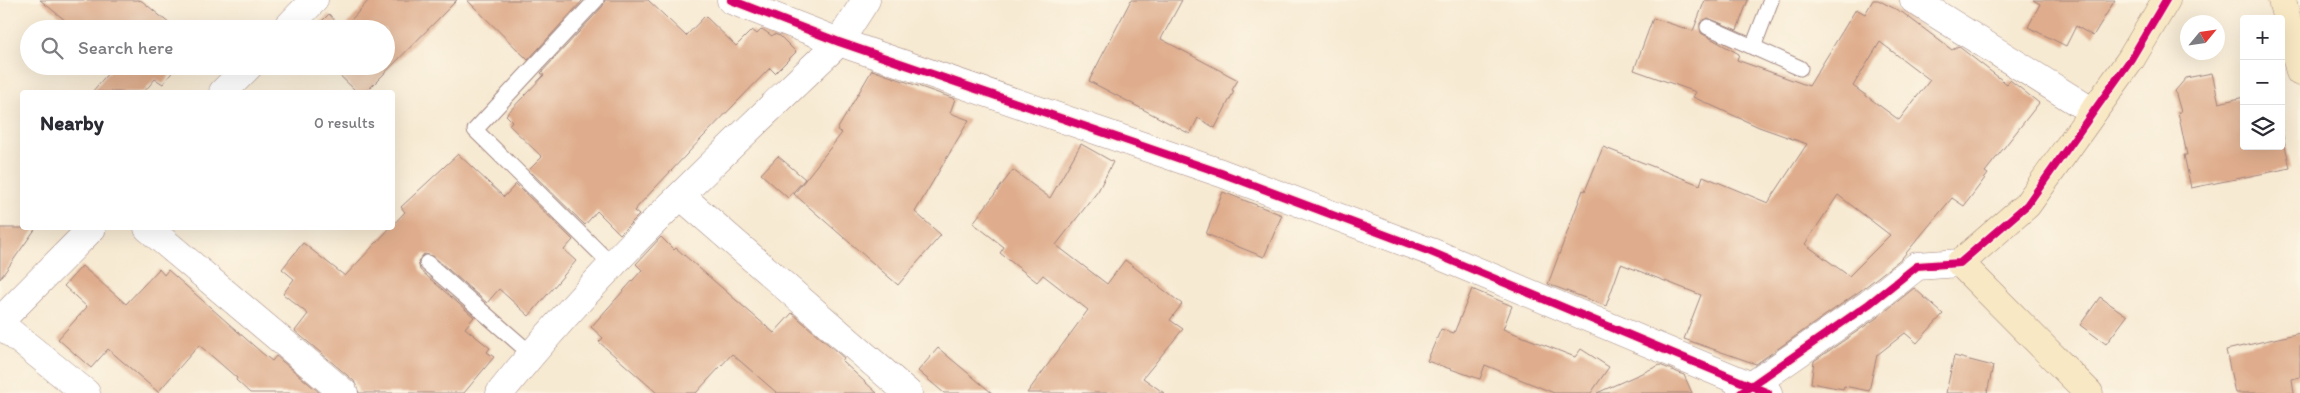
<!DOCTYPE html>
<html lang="en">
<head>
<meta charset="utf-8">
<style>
	:root { --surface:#fff; --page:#f2f2f3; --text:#2b2b33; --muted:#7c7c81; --line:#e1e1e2 }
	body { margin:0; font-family:Itim,sans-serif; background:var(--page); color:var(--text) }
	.controls { position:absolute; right:15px; top:15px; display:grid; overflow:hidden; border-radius:5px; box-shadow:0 5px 20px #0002 }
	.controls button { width:45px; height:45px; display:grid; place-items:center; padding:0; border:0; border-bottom:1px solid var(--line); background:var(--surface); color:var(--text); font:25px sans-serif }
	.compass { position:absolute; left:2180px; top:15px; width:45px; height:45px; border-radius:50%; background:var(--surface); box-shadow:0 5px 20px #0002; rotate:61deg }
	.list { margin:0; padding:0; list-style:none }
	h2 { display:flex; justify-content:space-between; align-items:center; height:65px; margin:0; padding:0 20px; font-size:21px }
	h2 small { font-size:16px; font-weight:400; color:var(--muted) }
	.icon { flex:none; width:28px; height:28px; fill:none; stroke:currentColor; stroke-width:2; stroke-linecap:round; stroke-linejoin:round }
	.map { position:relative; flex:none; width:2300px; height:393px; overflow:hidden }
	.search { position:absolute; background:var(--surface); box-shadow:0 5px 20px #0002; left:20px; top:20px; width:375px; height:55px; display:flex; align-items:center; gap:12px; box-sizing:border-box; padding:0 18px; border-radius:28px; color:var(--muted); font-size:19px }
	.panel { position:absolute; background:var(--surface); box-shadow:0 5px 20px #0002; left:20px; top:90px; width:375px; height:140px; border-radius:5px }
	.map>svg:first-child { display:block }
	.building { fill:#dfad8d; fill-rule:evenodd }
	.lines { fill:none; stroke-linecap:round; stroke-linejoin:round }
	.lane-casing { stroke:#a0847f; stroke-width:17 }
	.street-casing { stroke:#a0847f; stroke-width:29 }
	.secondary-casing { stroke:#a0847f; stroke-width:29 }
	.lane { stroke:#fff; stroke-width:15 }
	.street { stroke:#fff; stroke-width:28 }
	.secondary { stroke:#f8e8c3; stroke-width:28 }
	.cycleway-casing { stroke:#fcf5e5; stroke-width:11 }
	.cycleway { stroke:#d6006c; stroke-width:8 }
</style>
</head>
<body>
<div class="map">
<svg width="2300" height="393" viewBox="0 0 2300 393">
	<rect width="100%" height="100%" fill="#fcf5e5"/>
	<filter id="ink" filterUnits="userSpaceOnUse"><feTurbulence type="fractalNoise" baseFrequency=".02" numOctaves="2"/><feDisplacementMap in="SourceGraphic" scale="10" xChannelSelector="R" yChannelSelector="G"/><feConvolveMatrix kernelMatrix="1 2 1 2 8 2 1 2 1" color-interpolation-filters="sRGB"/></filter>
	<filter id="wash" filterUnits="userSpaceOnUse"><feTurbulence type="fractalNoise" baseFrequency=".0096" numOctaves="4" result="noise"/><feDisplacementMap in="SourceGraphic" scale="20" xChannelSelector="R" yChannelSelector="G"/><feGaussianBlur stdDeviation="1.12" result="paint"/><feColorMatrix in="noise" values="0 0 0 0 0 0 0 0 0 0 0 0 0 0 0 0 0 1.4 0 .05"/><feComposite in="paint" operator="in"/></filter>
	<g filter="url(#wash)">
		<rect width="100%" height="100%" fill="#f7ead3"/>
		<g id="blocks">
			<g class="building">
				<polygon points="40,0 138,0 142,1 176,29 76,29"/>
				<polygon points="369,0 457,0 366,92 357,92 330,66 386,66 386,29 343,29"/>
				<polygon points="467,0 583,0 528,60"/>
				<polygon points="605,0 648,0 686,36 705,16 736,46 752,30 757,34 762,29 772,36 774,34 780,36 796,52 775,73 770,68 702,138 640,204 634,211 639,215 620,234 597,211 585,225 529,170 542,157 509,125 512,121 506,115 544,75 541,73 603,6"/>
				<polygon points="1131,0 1182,0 1161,39 1238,80 1232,90 1234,91 1215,128 1198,118 1190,134 1089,81"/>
				<path d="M1705 0H1748L1737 30 1708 18 1700 23 1701 33 1739 54 1737 60 1809 86 1856 9 1865 14 1873 0H1878L1903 13 1952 50 1958 46 2007 84 2010 80 2039 103 1985 172 1988 174 1964 206 1952 198 1902 258 1860 291 1756 364 1684 339 1701 295 1621 264 1606 306 1548 284 1583 190 1585 191 1603 147 1700 185 1703 176 1768 203 1807 144 1759 127 1693 97 1696 92 1634 70 1653 18 1693 31ZM1880 42 1930 80 1899 120 1853 86ZM1838 195 1890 235 1849 276 1805 244Z"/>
				<polygon points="2033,0 2115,0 2093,36 2076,26 2066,46 2028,27 2040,4"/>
				<polygon points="329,14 342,29 314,29"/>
				<polygon points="114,66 177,66 163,84 155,79 144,92 92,92"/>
				<polygon points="872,70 955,99 950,113 969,120 915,212 941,235 898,285 794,194 842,133 837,130"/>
				<polygon points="2212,73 2219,103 2244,97 2244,146 2281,146 2281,126 2290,168 2191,188 2184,155 2187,155 2178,112 2181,112 2175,91 2186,78"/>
				<polygon points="1081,144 1113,162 1098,191 1056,245 1107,284 1125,260 1182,304 1170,320 1183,329 1143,378 1164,393 1027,393 1088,310 1043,275 1037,282 1000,253 1004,247 973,223 1013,170 1050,198"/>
				<polygon points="458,154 504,197 516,184 573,240 564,250 576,261 529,316 499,289 487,303 433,256 424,254 418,261 420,270 474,317 465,328 490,348 487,352 494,357 464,393 359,393 354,381 295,331 308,314 283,294 294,279 282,269 303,243 345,276 405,212 401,207"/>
				<polygon points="778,156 805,179 788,198 761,174"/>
				<polygon points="1223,192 1282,215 1264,257 1206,234"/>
				<polygon points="0,228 36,228 0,279"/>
				<polygon points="661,237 674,250 676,248 774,333 792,313 844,358 842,361 877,393 777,393 732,354 696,393 657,393 599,342 603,338 591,327 642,270 636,264"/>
				<polygon points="82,266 126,304 159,269 164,275 168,270 262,353 272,361 276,356 320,393 250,393 236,380 237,378 199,345 158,392 108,349 91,368 58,339 87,307 64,286"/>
				<polygon points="1914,288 1943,314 1917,343 1905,333 1877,355 1869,391 1844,386 1843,389 1811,383 1814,361 1878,317"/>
				<polygon points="1472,289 1512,306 1503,329 1575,357 1581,349 1609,367 1591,393 1554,393 1485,365 1480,379 1427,361 1441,329 1454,333"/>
				<polygon points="2100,297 2127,316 2106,344 2080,325"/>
				<polygon points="2300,333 2300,377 2292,379 2294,393 2235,393 2226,350"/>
				<polygon points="938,348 992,393 944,393 918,371"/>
				<polygon points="1954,356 1993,366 1987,393 1946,393"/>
				<polygon points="1660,365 1684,375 1692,393 1597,393"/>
			</g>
		</g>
	</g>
	<g filter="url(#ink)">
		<use href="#blocks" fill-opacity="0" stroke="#a0847f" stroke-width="1"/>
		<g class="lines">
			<g class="lane-casing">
				<g id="lane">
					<polyline points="596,0 475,130 612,265"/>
					<polyline points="1708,27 1800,68"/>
					<polyline points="1753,47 1771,0"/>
					<polyline points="427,263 531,354"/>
				</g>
			</g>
			<g class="street-casing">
				<g id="street">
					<polyline points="731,0 839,42 1221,173 1431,252 1768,393"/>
					<polyline points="1914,0 2093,112"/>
					<polyline points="286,29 314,0"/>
					<polyline points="223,92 249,66"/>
					<polyline points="681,196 908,393"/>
					<polyline points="148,228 344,393"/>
					<polyline points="0,321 92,228"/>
					<polyline points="0,324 86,393"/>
					<path d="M500 393C601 266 722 155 839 42L866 0"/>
					<polyline points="1741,393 1869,304 1917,266 1960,263"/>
				</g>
			</g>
			<g class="secondary-casing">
				<g id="secondary">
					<polyline points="2282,0 2300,72"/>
					<polyline points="2089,393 1960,263 2027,205 2131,59 2166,0"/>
				</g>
			</g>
			<use href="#lane" class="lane"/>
			<use href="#street" class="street"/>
			<use href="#secondary" class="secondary"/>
			<g class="cycleway-casing">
				<g id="cycleway">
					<polyline points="731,0 839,42 1221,173 1431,252 1768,393"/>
					<polyline points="1741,393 1869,304 1917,266 1960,263 2027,205 2131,59 2166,0"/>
				</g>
			</g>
			<use href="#cycleway" class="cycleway"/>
		</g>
	</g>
</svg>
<div class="controls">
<button>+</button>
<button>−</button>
<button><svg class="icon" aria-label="layers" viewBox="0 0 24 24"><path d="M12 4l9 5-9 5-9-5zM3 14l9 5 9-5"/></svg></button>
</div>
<svg class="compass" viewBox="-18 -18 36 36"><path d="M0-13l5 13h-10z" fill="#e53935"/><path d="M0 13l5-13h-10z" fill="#7c7c81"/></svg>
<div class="search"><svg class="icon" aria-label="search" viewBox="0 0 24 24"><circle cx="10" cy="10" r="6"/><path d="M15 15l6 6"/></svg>Search here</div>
<section class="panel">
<h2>Nearby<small>0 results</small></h2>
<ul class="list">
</ul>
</section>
</div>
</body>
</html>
